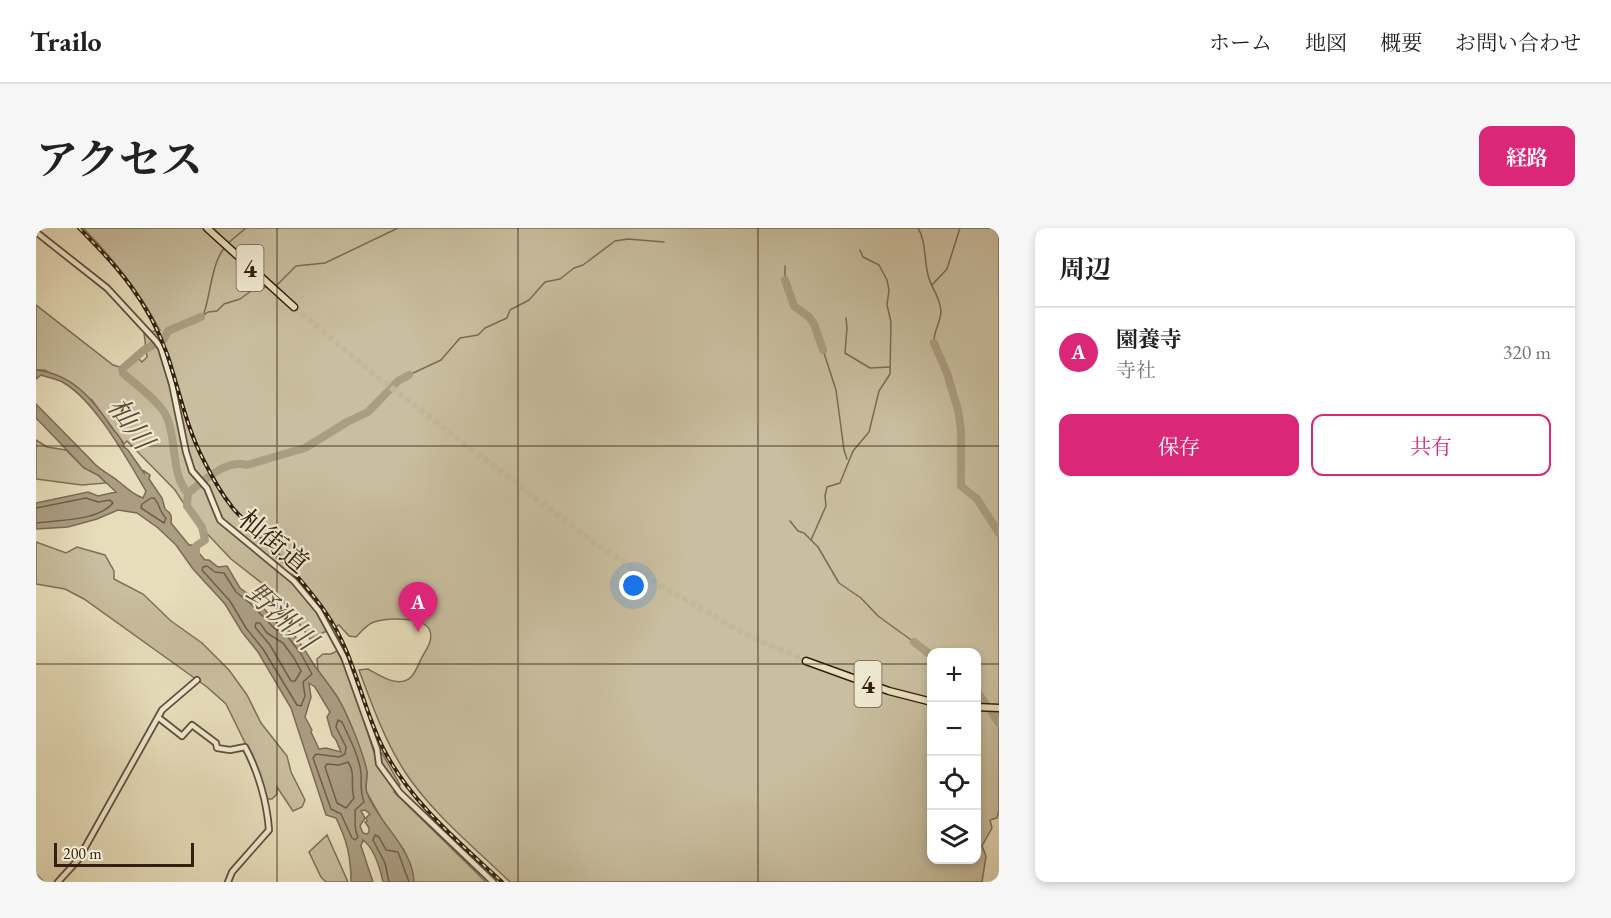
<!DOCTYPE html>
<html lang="ja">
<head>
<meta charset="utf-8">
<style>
	:root { --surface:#fff; --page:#f6f6f6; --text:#222; --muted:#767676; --line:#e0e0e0; --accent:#db2777 }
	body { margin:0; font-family:"EB Garamond","Noto Serif JP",serif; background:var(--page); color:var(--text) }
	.controls { position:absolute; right:18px; bottom:18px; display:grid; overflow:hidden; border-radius:12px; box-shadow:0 3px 9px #0003 }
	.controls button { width:54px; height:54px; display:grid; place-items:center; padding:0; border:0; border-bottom:2px solid var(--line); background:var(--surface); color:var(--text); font:30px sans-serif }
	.scale { position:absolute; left:18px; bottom:15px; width:140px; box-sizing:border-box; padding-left:6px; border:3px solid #342010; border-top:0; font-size:16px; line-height:21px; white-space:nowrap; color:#342010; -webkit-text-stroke:4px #f0ead3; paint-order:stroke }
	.you { position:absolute; left:598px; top:358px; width:21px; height:21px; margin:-15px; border:4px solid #fff; border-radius:50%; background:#1a73e8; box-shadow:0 0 0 9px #1a73e833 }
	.badge { display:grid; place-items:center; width:39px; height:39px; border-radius:50%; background:var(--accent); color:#fff; font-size:20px; font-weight:700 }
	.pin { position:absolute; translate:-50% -50px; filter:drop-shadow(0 2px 3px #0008) }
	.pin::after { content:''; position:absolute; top:32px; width:21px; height:18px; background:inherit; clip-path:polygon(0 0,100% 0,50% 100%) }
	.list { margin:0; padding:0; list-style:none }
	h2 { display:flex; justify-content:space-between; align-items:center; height:78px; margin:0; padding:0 24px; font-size:26px }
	h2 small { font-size:20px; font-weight:400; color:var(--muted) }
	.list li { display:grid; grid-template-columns:39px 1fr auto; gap:18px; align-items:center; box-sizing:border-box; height:90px; padding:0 24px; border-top:2px solid var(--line) }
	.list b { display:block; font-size:22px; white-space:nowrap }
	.list p { margin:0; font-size:20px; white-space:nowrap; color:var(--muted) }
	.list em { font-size:20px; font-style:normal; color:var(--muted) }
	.actions { display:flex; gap:12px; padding:18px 24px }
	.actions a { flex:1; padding:14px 0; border:2px solid var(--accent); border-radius:12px; text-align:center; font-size:21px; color:var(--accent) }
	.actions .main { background:var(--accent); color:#fff }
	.icon { flex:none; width:33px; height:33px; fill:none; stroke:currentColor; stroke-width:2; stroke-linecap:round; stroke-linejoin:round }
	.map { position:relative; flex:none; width:963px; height:654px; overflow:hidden; border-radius:12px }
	header { display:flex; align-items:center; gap:36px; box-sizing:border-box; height:84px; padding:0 30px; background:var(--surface); border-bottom:2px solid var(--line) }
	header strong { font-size:28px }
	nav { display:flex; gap:33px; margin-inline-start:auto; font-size:21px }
	.intro { display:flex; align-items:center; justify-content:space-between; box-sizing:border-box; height:144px; padding:0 36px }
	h1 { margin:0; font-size:42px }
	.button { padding:15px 27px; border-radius:12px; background:var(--accent); color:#fff; font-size:21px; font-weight:700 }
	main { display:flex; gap:36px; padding:0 36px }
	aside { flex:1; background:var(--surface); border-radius:12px; box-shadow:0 3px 9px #0003 }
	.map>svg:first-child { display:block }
	.green { fill:#c9be9f; stroke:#7e6f58; stroke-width:1.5; fill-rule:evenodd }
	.water { fill:#ab9d82; stroke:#7b6b54; stroke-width:1.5; fill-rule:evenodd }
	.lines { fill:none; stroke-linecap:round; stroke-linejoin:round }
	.shore { stroke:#705e49; stroke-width:1.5 }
	.stream { stroke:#7b6b54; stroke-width:1.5 }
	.river { stroke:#ab9d82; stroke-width:8 }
	.major-tunnel { stroke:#c4b89a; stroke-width:6; stroke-dasharray:6 3; stroke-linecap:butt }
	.minor-casing { stroke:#61503b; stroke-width:8 }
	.major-casing { stroke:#342010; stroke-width:9 }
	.minor { stroke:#f0ead3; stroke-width:4.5 }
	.major { stroke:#e8debc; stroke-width:6 }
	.rail-casing { stroke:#342010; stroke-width:4 }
	.rail { stroke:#f0ead3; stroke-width:1.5; stroke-dasharray:4.5; stroke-linecap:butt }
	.grid { fill:none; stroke:#342010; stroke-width:1.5; stroke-opacity:0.55 }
	.labels { text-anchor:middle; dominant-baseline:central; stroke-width:4.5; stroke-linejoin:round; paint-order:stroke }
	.shield { fill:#f0ead3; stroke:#6c5d4a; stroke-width:1.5 }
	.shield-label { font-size:26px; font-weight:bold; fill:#342010 }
	.street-label { font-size:27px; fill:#342010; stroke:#f0ead3 }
	.water-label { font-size:28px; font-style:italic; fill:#5e4c38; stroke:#f0ead3 }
</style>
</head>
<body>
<header>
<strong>Trailo</strong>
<nav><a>ホーム</a><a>地図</a><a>概要</a><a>お問い合わせ</a></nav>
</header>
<div class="intro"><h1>アクセス</h1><a class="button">経路</a></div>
<main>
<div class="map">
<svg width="963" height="654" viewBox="0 0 963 654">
	<rect width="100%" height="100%" fill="#e8debc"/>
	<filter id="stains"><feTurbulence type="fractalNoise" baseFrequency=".00333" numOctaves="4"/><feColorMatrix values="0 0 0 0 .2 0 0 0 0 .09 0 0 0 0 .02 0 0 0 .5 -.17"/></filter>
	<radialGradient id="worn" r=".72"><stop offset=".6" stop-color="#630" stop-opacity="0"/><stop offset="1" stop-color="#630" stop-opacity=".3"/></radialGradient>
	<g class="green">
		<path d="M47 0H963V583L961 590 954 592 956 600 946 618 950 628 946 654H474C439 620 396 585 369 544 349 513 336 477 323 442L332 441C343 447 363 461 375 449 380 444 383 435 386 429 391 421 397 412 394 403 389 388 350 390 338 394 331 396 325 404 320 409L313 408 303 397 274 411 245 370 195 331 160 294 139 262 91 213 88 216 56 172 9 142H0V77L77 137 90 141 101 129 106 134 111 129 108 105 124 102C103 63 78 31 47 0ZM896 424H940V632H896Z"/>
		<polygon points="0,212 11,219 30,222 48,240 62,247 70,255 46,257 0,251"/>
		<polygon points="0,314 30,325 41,319 69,327 78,343 78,351 107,366 135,393 166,415 193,442 211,467 225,495 251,528 255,544 269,572 266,579 257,583 241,559 241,566 236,571 231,571 214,525 190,476 171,459 48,371 29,361 0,356"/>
		<polygon points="301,423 310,439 338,524 346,525 364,557 358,564 450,654 378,654 368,622 348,595 330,563 331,544 302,471 282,443 281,431 287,426 295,426"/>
		<polygon points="291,607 312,654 290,654 285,649 273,624"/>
	</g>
	<path class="water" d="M0 142C36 146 56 170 76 200 81 206 87 211 88 219L92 222 108 245V243L114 247 113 251 126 270 129 281C135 285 136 288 135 295L153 317H156L169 332H173L182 339 191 338 204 360 219 371 242 396C258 402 266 418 275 432 283 445 294 457 302 470 312 487 327 524 331 543 332 550 328 558 331 565 343 596 377 620 378 654H347C344 640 339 621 327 612L325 618 337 654H315C315 628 311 613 300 590L290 587 255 480 222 424 206 404 189 376 157 341 140 317 122 300 101 285 82 282 61 291 32 299 0 301V275L52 264 62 268 80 264 62 247 48 240 0 190V176L55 232C63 242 72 245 82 253 91 260 96 266 107 270L110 263C91 231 60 174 28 155 21 151 13 150 5 147L0 151ZM273 455 279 459 294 484 291 489 296 507 300 512 305 524 290 520 283 521 275 504 276 502 269 489 275 469ZM329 582 334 586 330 590 331 593 329 594 333 600V604L331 606 327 605 324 598 329 590 325 583Z"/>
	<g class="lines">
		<g class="shore">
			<path d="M115 270H118C124 276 123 284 130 290L128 295 105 280 106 276Z"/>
			<path d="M0 280 50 270 62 274 74 272 77 275C62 293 22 292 0 295"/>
			<polygon points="171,338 179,344 188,345 200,364 215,376 238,400 252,409 265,426 276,446 267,454 269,468 265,478 261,477 227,421 210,400 194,373 166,342 167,339"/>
			<polygon points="220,395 224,395 231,405 247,415 258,430 265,443 259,453 255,453 234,417 219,399"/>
			<path d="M302 492 306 494C313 509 323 528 325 545 326 558 323 560 328 574L319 582C320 592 317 599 322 609L319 612 316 610 305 586 295 581 277 530 280 526 303 529 309 526 310 519 300 499Z"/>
			<path d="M312 534C320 545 314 558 318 570L310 580 301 575 289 539 291 536 303 537Z"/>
			<polyline points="353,654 349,635 337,612 339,607 343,609 350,622 362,624 373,654"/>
		</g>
		<g class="stream">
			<path d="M882 0C890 13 888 31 892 47 895 60 904 68 905 83 905 94 897 104 898 115"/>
			<polyline points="192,15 210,0"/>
			<polyline points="749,52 749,38"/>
			<polyline points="896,57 911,41 924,0"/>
			<polyline points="240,58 260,38 289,35 362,0"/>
			<path d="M168 85C175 65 175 36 189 19"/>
			<polyline points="165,89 172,84 181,83 188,76 204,71 218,61 232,59"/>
			<polyline points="810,90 811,100 809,125 834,140 854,139"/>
			<polyline points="787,122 800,162 808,222 811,231"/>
			<polyline points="373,147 405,132 424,110 442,107 449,100 471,90 474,82 493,72 509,54 524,51 538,40 547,37 579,13 592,11 628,14"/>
			<polyline points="754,293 762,303 768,305 782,319 803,355 825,370 842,388 878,414"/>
			<polyline points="775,312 790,278 789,268 791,259 804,255 817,223 833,204 843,163 854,146 855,94 851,77 853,62 851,52 843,37 827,29 824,22"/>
		</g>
		<g class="river">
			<polyline points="749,52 758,78 773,89 778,96 787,122"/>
			<polyline points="898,115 911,145 922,182 925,202 925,258 941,271 963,305"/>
			<path d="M152 265C168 253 189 231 211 237L269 220 311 194 332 184 362 153 373 147"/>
			<path d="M160 330V318L169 312 166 299 151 278 152 265C134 248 142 207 128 184 118 169 100 157 87 145L86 141 108 122 128 111 132 103 165 89"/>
			<polyline points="878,414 896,428"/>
			<polyline points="940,462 963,495"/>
			<polyline points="0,650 4,654"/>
		</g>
		<polyline class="major-tunnel" points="258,79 340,148 560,316 631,361 711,407 770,433"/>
		<g class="minor-casing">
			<g id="minor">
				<polyline points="0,4 71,60 120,113 125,120 136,156 150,224 156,243 171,260 184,292 258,353 283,383 308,429 341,521 343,536 364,565 457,654"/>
				<path d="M123 490 146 508 156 497 180 515 181 520 194 522 209 519C222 543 231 574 233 602L196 644 192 654"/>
				<polyline points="22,654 42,632 126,482 161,452"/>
			</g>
		</g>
		<g class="major-casing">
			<g id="major">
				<polyline points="171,0 258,79"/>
				<polyline points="770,433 853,463 896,474"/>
				<polyline points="940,479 963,480"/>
			</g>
		</g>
		<use href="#minor" class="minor"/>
		<use href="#major" class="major"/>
		<g class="rail-casing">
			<path id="rail" d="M43 0C82 39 112 73 131 126 143 161 150 199 168 233 176 249 185 265 196 279 203 288 211 294 219 302 243 329 269 354 290 385 318 425 325 475 346 518 373 573 422 613 466 654"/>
		</g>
		<use href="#rail" class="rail"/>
	</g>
	<path class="grid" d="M241 0V654M482 0V654M722 0V654M0 218H963M0 436H896M940 436H963"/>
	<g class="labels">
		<g class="shield">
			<rect x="200.5" y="17" width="27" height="46" rx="4.5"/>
			<rect x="818.5" y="433" width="27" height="46" rx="4.5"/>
		</g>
		<g class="shield-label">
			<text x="214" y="40">4</text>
			<text x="832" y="456">4</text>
		</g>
		<g class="street-label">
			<text transform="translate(238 313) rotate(40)">杣街道</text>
		</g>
		<g class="water-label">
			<text transform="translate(95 195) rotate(54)">杣川</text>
			<text transform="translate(246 388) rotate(43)">野洲川</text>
		</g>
	</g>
	<rect width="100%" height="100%" filter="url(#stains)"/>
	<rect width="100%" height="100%" fill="url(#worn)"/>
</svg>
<div class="controls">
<button>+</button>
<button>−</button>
<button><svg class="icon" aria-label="locate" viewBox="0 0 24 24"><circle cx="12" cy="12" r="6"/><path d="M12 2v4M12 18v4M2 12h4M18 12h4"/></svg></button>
<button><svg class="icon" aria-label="layers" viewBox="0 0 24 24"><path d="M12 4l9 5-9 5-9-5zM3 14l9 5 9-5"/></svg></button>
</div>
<div class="scale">200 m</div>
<div class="you"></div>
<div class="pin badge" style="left:382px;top:404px">A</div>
</div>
<aside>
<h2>周辺<small></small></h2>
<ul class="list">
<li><span class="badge">A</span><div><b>園養寺</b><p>寺社</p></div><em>320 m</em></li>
</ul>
<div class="actions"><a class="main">保存</a><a>共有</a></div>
</aside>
</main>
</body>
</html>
